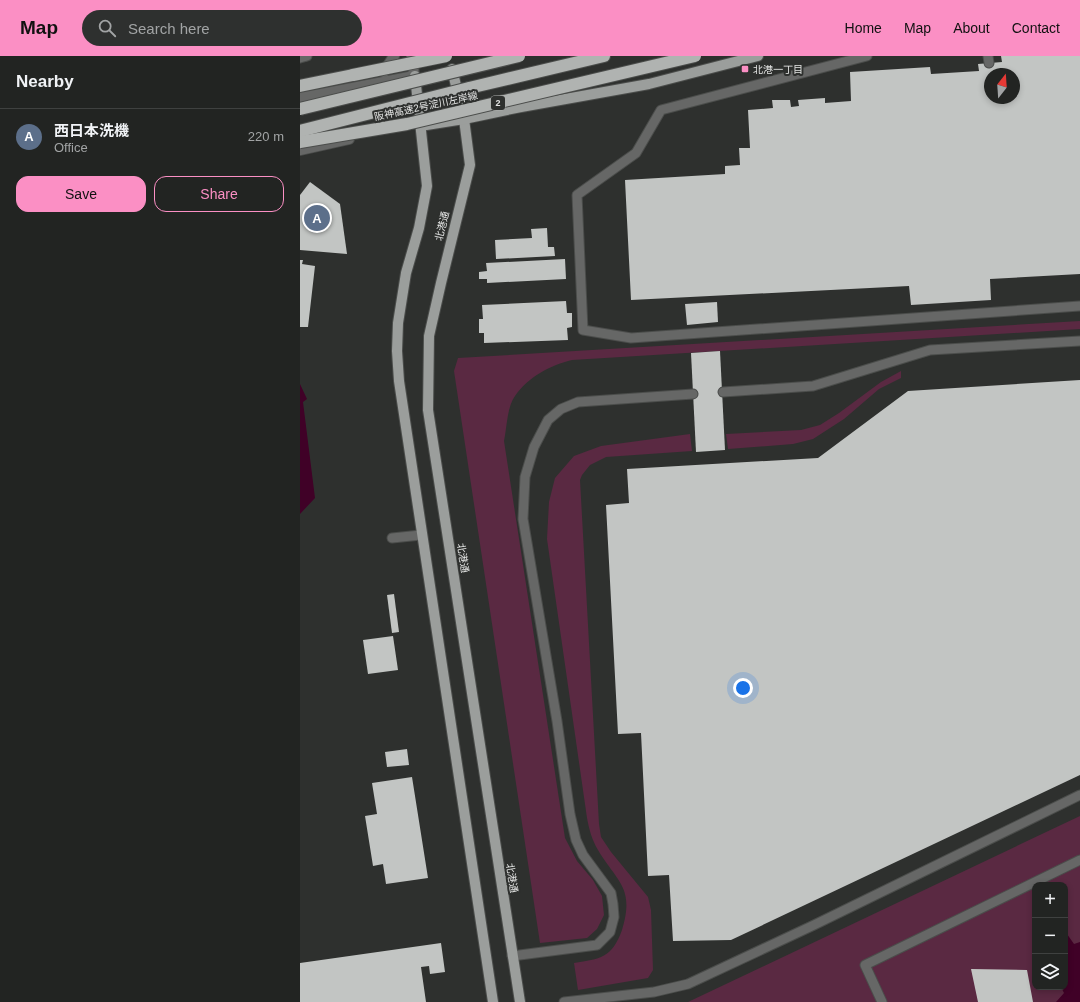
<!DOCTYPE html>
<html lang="en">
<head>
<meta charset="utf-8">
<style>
	:root { --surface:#222422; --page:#2e302f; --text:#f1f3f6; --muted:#a2a4a5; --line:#3f4140; --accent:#fb8fc4 }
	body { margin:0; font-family:Helvetica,"Noto Sans JP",sans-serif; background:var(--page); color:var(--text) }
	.controls { position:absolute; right:12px; bottom:12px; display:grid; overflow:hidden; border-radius:8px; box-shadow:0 2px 6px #0003 }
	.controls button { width:36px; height:36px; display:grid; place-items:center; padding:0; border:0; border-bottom:1px solid var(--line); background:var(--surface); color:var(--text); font:20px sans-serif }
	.compass { position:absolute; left:684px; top:12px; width:36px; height:36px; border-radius:50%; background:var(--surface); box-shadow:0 2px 6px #0003; rotate:17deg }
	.you { position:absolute; left:443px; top:632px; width:14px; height:14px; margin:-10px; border:3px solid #fff; border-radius:50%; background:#1a73e8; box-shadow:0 0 0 6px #1a73e833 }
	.badge { display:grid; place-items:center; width:26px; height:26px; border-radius:50%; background:var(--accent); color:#fff; font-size:13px; font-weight:700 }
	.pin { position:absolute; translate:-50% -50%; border:2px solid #fff; box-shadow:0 1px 4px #0006 }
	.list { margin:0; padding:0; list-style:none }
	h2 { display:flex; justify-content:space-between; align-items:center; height:52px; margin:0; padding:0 16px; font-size:17px }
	h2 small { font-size:13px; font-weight:400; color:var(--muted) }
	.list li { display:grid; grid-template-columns:26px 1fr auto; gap:12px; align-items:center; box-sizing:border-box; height:56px; padding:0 16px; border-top:1px solid var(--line) }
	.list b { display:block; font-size:15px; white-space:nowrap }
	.list p { margin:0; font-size:13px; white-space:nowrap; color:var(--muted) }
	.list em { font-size:13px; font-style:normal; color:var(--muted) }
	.actions { display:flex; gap:8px; padding:12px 16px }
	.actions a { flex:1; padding:9px 0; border:1px solid var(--accent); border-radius:12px; text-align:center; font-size:14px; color:var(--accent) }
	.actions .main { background:var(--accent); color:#111 }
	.icon { flex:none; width:22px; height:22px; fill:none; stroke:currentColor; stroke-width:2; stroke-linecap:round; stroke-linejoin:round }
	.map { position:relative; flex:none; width:780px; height:946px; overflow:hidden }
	header { display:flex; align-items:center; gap:24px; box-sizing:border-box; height:56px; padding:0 20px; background:var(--accent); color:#111 }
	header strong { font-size:19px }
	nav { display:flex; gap:22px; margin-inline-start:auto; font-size:14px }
	.search { width:280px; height:36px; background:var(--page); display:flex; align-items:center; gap:10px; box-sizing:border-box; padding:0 14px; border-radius:22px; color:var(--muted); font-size:15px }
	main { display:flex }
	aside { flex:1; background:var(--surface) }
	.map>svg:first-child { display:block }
	.green { fill:#5a2942; fill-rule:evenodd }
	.water { fill:#400127 }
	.building { fill:#c2c5c3; fill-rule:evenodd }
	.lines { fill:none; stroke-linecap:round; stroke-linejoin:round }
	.service-casing { stroke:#4b4d4b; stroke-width:11 }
	.tertiary-casing { stroke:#4b4d4b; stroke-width:12 }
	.primary-casing { stroke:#4b4d4b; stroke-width:12 }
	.motorway-casing { stroke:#4b4d4b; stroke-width:14 }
	.service { stroke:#666766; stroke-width:9 }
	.tertiary { stroke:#666766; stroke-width:10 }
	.primary { stroke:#9b9e9c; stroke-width:10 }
	.motorway { stroke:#b0b3b1; stroke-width:12 }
	.motorway-bridge-casing { stroke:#4b4d4b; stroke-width:14; stroke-linecap:butt }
	.motorway-bridge { stroke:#b0b3b1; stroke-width:12 }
	.poi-dot { fill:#fb8fc4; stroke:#2e302e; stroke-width:1.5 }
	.labels { text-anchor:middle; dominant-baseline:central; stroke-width:4; stroke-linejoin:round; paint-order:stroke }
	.shield { fill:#2e302e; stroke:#adafad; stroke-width:1 }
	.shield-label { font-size:9px; font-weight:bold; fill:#e4e5e4 }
	.poi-label { font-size:10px; fill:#e4e5e4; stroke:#2e302e; text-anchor:start }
	.street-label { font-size:10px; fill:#e4e5e4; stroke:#2e302e }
</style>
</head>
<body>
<header>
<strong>Map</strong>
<div class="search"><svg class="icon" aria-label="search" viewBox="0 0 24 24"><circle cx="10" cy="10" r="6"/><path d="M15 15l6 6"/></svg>Search here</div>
<nav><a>Home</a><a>Map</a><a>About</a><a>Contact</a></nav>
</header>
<main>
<aside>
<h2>Nearby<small></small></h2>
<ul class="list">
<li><span class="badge" style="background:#5c6f8a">A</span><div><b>西日本洗機</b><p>Office</p></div><em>220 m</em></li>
</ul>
<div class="actions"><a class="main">Save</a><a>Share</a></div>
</aside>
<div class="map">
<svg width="780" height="946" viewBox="0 0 780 946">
	<rect width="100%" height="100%" fill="#2e302e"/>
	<g class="green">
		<path d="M780 265V273L272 304C251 309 228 321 215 340 207 351 207 371 204 385L265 782 277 805 293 824 302 840 304 859 297 873 287 882 240 887 154 315 158 302Z"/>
		<polygon points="601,315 601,322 579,333 544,363 513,383 493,388 428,393 426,378 501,374 520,369 539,357 581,326"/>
		<path d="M390 378 392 395 306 401 290 409 282 419 280 424 299 768 301 781 311 796 348 841 351 854 353 914 348 922 278 934 274 907C300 903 312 902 322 874 335 831 317 826 298 794 292 784 289 773 287 762L247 483 249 446 255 422 274 400 301 390Z"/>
		<path d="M780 760V946H388ZM735 829H765V931H735Z"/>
	</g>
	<g class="water">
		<polygon points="0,328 7,343 3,346 15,442 0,458"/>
		<polygon points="765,878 767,878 774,888 780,886 780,946 756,946 764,937 761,931 765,931"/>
	</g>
	<g class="building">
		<path d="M701 0H780V218L690 223 691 244 611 249 609 230 331 244 325 124 425 118V110L440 109 439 92H450L448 54 473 52 472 44H490L491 51 499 50 498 44 525 42V47L551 45 550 16 630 11 631 18 679 15 678 8 702 6ZM690 18H714V42H690Z"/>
		<polygon points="10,126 40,148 47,198 0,194 0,139"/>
		<polygon points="247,172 248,191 254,191 255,200 196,203 195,184 232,182 231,173"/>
		<polygon points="265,203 266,223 187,227 187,223 179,223 179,216 187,215 186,207"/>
		<polygon points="0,204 3,204 2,208 15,210 8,271 0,271"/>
		<polygon points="266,245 267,257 272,257 272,271 267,272 268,284 184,287 184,277 179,277 179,263 183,263 182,249"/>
		<polygon points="417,246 418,266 387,269 385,248"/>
		<polygon points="420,295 425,394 396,396 391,297"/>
		<polygon points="780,324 780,719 431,884 373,885 369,819 348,820 341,677 318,678 306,449 329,447 327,413 518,402 608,335"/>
		<polygon points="94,538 99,576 92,577 87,539"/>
		<polygon points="93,580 98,614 68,618 63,584"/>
		<polygon points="107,693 109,709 87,711 85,696"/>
		<polygon points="112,721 128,822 86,828 83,808 73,810 65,760 77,758 72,727"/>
		<polygon points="141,887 145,916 130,918 129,910 121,911 126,946 0,946 0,907"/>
		<polygon points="671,913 727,914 733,946 678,946"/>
	</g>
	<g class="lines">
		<g class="service-casing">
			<g id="service">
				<polyline points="567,0 361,54 336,97 277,139 283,274 331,282 780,250"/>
				<polyline points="688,0 689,7"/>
				<polyline points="0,2 7,0"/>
				<polyline points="423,336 513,330 630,294 780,285"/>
				<polyline points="92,482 121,479"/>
				<polyline points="212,900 297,889 310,876 314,861 313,848 311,837 283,799 276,784 270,758 257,665 223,463 225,421 234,391 248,364 261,353 278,346 393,338"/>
				<polyline points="264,946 354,936 388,928 514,869 780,739"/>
				<polyline points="582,946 565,909 780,804"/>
			</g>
		</g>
		<g class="tertiary-casing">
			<g id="tertiary">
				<polyline points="84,16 94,0"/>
				<polyline points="0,42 114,20 112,0"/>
				<polyline points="0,94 49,83"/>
			</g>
		</g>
		<g class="primary-casing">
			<g id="primary">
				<polyline points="152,13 164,63 170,109 141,227 129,280 128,354 220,946"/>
				<polyline points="115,20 127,130 119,172 106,217 98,267 97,295 99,325 193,946"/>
				<polyline points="120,70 164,63 221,51 349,28 458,0"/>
			</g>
		</g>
		<g class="motorway-casing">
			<g id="motorway">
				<polyline points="0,30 53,19"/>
				<polyline points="169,32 304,0"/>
			</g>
		</g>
		<use href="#service" class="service"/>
		<use href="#tertiary" class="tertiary"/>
		<use href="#primary" class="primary"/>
		<use href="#motorway" class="motorway"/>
		<g class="motorway-bridge-casing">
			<g id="motorway-bridge">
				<polyline points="53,19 146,0"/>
				<polyline points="0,53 219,0"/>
				<polyline points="0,75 169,32"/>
				<polyline points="0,86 107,68 395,0"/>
			</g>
		</g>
		<use href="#motorway-bridge" class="motorway-bridge"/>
	</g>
	<rect class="poi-dot" x="441" y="9" width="8" height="8" rx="2"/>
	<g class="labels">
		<rect class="shield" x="191" y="40" width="14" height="14" rx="3"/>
		<g class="shield-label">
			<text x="198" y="47">2</text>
		</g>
		<g class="poi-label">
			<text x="453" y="13">北港一丁目</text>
		</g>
		<g class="street-label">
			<text transform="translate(126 50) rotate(-12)">阪神高速2号淀川左岸線</text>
			<text transform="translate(142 170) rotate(-76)">北港通</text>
			<text transform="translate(163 502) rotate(81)">北港通</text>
			<text transform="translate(212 822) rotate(81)">北港通</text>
		</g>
	</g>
</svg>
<div class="controls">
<button>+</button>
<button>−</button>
<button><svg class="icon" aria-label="layers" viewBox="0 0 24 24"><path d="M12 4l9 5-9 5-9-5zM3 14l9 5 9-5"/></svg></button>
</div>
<svg class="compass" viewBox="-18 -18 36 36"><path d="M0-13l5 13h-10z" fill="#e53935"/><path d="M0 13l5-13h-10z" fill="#a2a4a5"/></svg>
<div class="you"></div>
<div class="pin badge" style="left:17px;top:162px;background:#5c6f8a">A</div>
</div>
</main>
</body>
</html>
